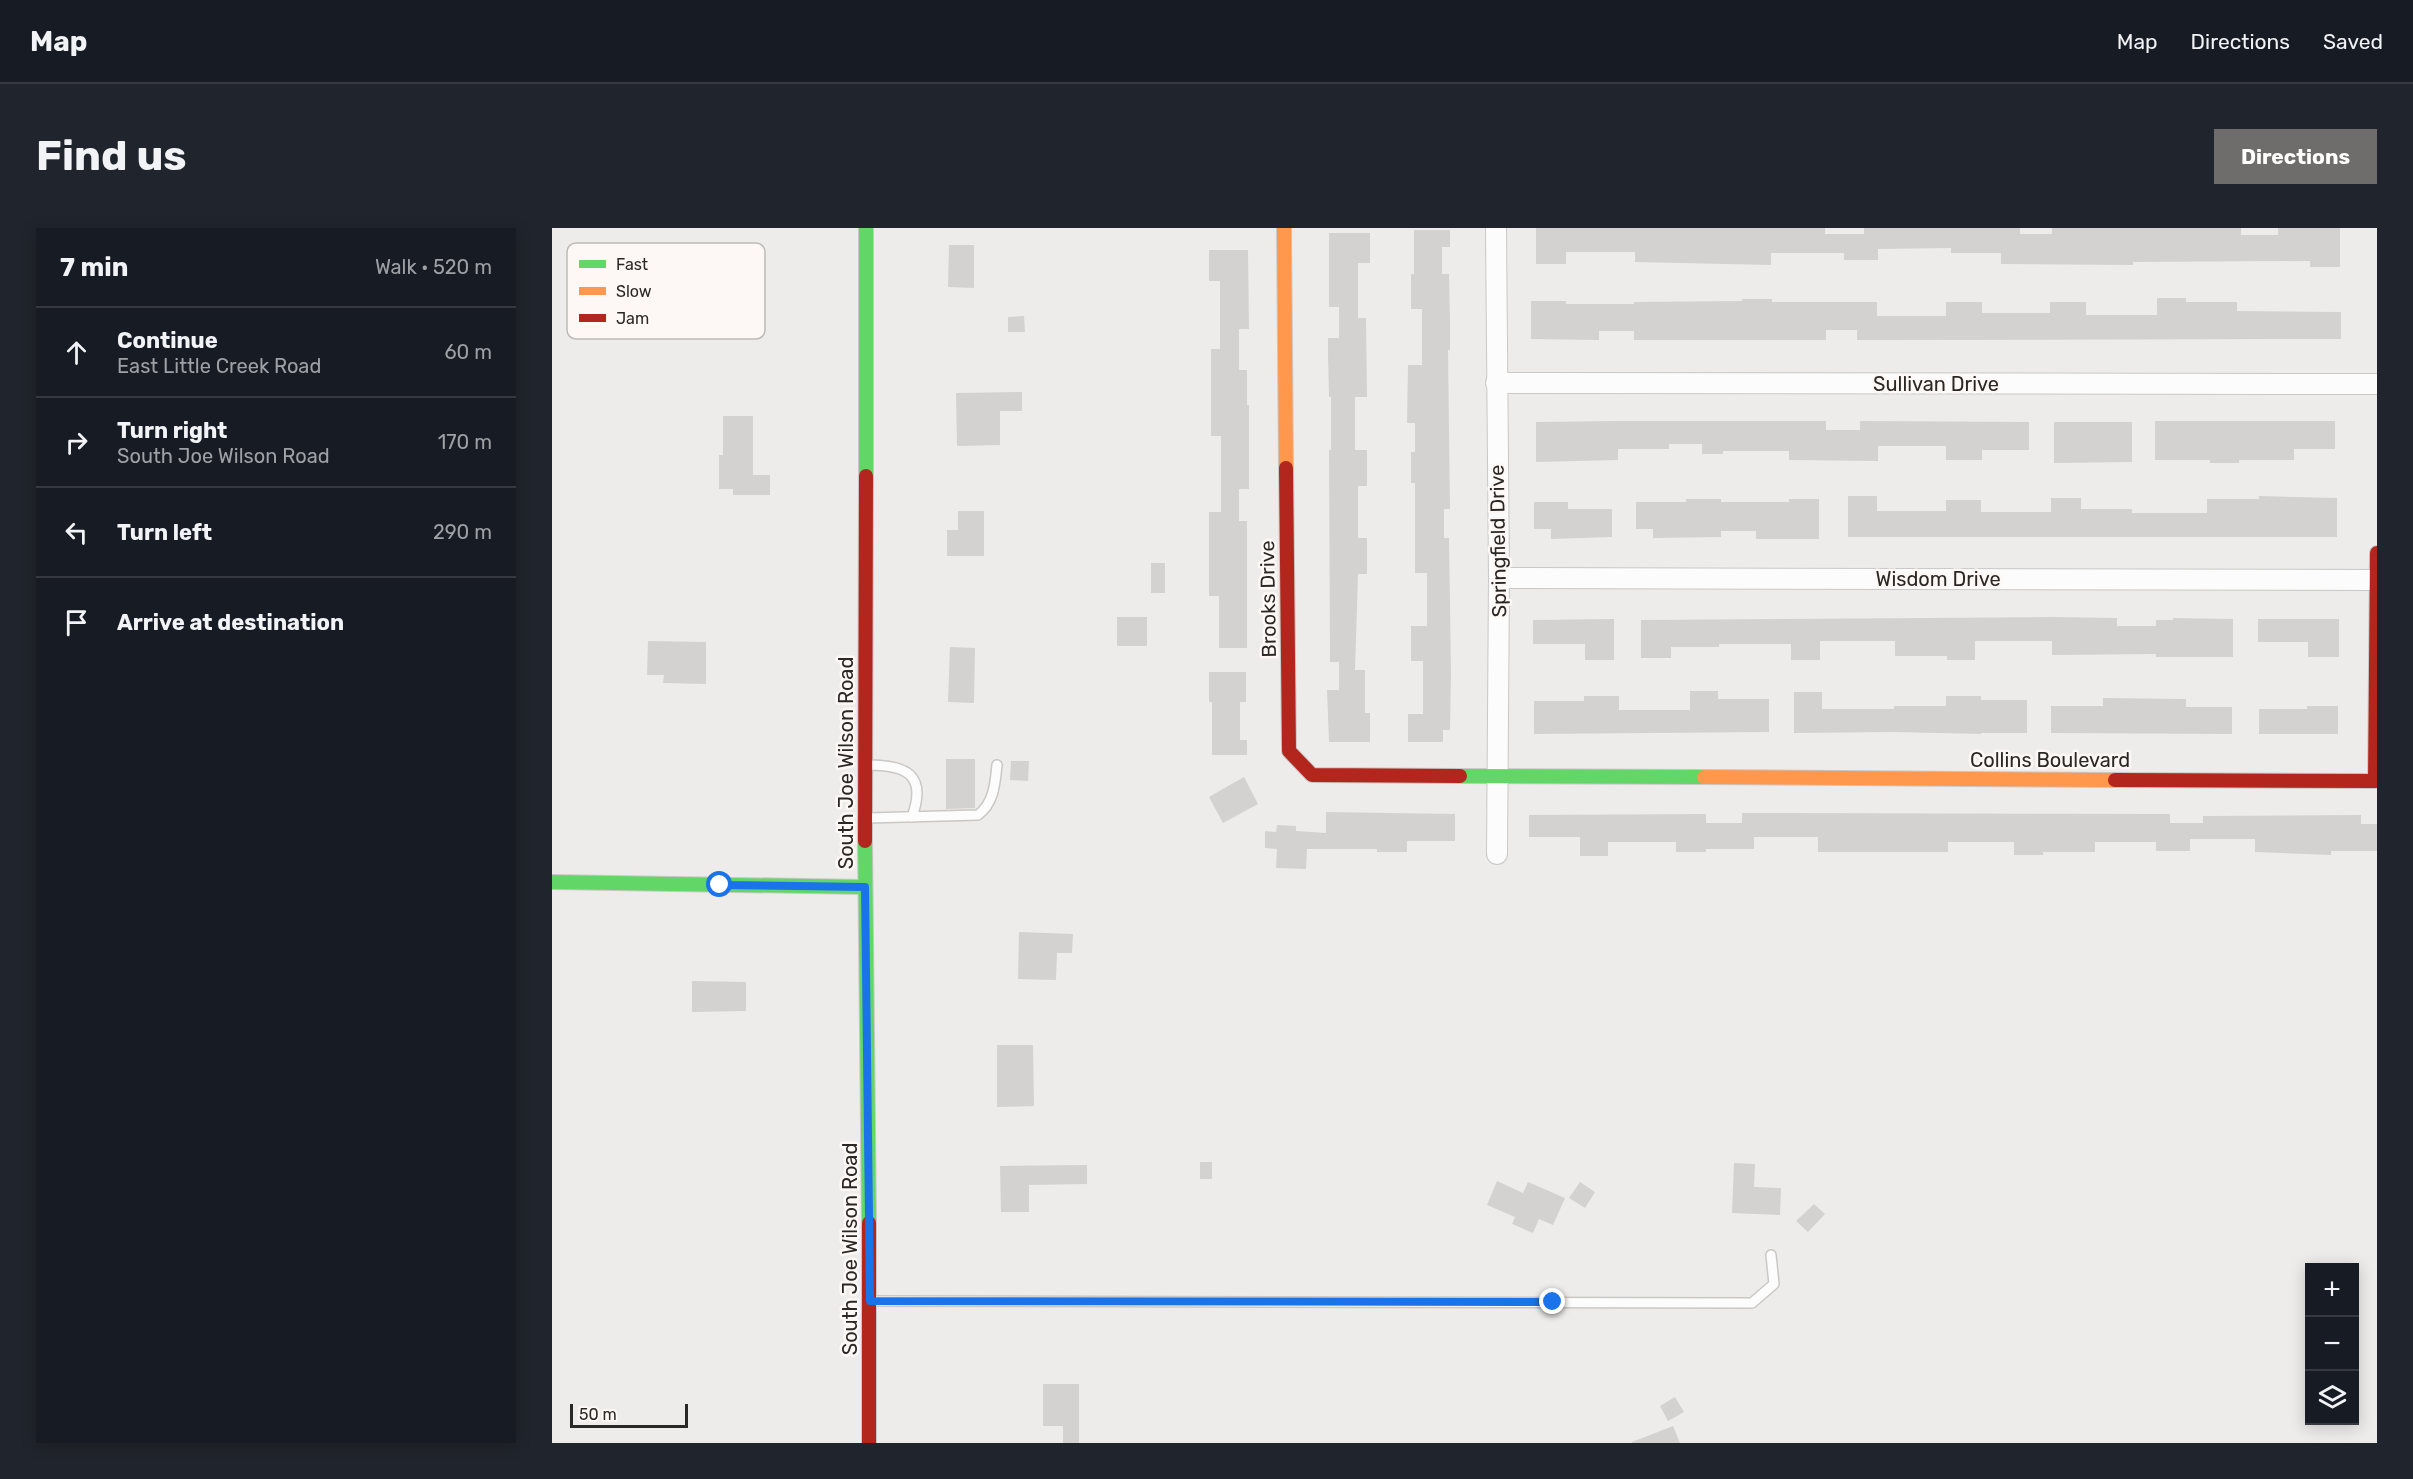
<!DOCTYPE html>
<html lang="en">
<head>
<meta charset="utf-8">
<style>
	:root { --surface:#171b24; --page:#20242c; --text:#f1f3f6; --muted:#9ea1a6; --line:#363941; --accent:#6e6d6b }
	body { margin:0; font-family:Rubik,sans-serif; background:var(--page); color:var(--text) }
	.controls { position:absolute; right:18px; bottom:18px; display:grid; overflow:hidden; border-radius:0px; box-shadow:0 3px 15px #0003 }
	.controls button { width:54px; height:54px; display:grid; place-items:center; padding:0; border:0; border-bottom:2px solid var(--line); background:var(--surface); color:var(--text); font:30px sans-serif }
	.scale { position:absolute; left:18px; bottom:15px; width:118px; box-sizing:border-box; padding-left:6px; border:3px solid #292826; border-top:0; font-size:16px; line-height:21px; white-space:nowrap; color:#292826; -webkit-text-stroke:4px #fdf8f5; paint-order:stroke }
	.stop { position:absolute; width:18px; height:18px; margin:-14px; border:4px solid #1a73e8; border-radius:50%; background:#fff }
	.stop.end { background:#1a73e8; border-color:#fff; box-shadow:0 2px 6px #0008 }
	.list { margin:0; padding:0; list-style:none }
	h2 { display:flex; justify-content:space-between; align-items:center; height:78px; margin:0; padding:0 24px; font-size:26px }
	h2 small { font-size:20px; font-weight:400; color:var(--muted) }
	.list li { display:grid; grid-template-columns:39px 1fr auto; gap:18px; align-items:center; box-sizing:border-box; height:90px; padding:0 24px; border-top:2px solid var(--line) }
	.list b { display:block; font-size:22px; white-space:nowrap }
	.list p { margin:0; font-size:20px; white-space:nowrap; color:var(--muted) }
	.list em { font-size:20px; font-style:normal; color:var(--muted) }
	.icon { flex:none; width:33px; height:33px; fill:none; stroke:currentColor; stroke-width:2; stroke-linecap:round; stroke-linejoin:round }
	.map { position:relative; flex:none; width:1825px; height:1215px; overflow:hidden; border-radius:0px }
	header { display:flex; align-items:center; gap:36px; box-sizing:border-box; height:84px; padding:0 30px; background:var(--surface); border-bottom:2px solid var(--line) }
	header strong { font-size:28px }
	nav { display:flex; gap:33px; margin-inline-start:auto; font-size:21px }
	.intro { display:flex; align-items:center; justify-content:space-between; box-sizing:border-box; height:144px; padding:0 36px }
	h1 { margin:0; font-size:42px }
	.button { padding:15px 27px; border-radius:0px; background:var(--accent); color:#fff; font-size:21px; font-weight:700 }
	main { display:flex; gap:36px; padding:0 36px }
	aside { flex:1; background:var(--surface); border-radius:0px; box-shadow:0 3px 15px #0003 }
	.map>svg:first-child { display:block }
	.building { fill:#d3d2d1 }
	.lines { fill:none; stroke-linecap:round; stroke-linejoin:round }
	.lane-casing { stroke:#c9c8c6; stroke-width:12 }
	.street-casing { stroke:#c9c8c6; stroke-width:22 }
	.fast-casing { stroke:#c9c8c6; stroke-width:16 }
	.slow-casing { stroke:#c9c8c6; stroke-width:16 }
	.jam-casing { stroke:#c9c8c6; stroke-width:16 }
	.lane { stroke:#fcfcfc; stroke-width:9 }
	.street { stroke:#fcfcfc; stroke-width:20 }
	.fast { stroke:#63d668; stroke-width:14 }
	.slow { stroke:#ff974d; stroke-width:14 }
	.jam { stroke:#b3261e; stroke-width:14 }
	.route { stroke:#1a73e8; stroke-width:8 }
	.labels { text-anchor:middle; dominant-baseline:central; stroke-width:5; stroke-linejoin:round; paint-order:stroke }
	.street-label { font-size:20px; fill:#292826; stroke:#fdf8f5 }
	.key { fill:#fdf8f5; stroke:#bdbab7; stroke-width:1.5 }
	.key-label { font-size:16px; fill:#292826 }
</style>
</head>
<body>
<header>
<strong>Map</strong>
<nav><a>Map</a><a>Directions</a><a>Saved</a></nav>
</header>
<div class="intro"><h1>Find us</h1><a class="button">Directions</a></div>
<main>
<aside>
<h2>7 min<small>Walk · 520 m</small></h2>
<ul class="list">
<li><svg class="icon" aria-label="ahead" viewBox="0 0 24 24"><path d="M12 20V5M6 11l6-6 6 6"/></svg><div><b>Continue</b><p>East Little Creek Road</p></div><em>60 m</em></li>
<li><svg class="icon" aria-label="right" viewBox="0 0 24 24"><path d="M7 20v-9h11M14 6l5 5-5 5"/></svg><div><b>Turn right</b><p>South Joe Wilson Road</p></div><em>170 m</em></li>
<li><svg class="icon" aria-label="left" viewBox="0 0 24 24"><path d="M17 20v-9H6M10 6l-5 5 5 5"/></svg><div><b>Turn left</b></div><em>290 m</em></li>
<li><svg class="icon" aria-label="arrive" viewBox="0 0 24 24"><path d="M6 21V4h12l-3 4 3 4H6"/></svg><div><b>Arrive at destination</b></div></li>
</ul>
</aside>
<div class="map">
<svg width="1825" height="1215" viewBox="0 0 1825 1215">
	<rect width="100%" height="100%" fill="#eeecea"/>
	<g class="building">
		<polygon points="984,0 1273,0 1273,6 1312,6 1312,0 1468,0 1468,6 1500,6 1500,0 1689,0 1689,7 1726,7 1726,0 1788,0 1788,39 1758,39 1758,33 1581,34 1581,37 1449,36 1449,25 1399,25 1399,20 1326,21 1326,32 1292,32 1292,25 1219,25 1219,37 1083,34 1083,24 1014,24 1014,36 984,36"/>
		<polygon points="862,2 898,2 898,19 890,19 890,46 897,46 898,93 898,122 896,122 898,281 892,281 892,310 897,310 899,445 898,502 891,502 891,514 856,514 856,486 871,486 871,433 859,433 859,398 875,398 875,345 863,345 863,255 859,255 859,224 863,224 863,195 855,195 856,137 870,137 870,81 859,81 859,46 862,46"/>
		<polygon points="777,5 818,5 818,35 806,35 806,90 814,90 815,169 803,169 803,222 815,222 815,258 806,258 806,310 815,310 815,346 806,346 803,442 813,442 813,485 818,485 818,514 777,514 775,462 787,462 787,434 778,434 777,222 779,222 779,169 777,169 776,126 776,110 787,110 787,79 777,79"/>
		<polygon points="397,17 422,17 422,60 396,59"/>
		<polygon points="657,22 696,22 697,101 687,101 687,142 695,142 695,177 697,177 697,261 687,261 687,293 695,293 695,420 667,420 667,368 657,368 657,284 669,284 669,208 659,208 659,121 668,121 668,53 657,53"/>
		<polygon points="1605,70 1634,70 1634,74 1685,74 1685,83 1789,84 1789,111 1305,112 1305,102 1274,102 1274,112 1082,112 1082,103 1047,103 1047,112 979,111 979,73 1014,73 1014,76 1082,76 1082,74 1190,73 1190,71 1220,71 1220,74 1325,74 1325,88 1394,88 1394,74 1430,74 1430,85 1498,85 1498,74 1534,74 1534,87 1605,87"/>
		<polygon points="472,88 473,104 456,104 456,89"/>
		<polygon points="470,164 470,183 448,183 448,217 405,218 404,165"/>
		<polygon points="171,188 201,188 201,247 218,247 218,267 181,267 181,261 167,261 167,227 171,227"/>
		<polygon points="1066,193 1274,193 1274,202 1308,202 1308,193 1477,194 1477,222 1430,222 1430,232 1394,232 1394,218 1326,218 1326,233 1237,232 1237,223 1171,223 1171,226 1150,226 1150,216 1117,216 1117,221 1066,221 1066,232 984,234 984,194"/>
		<polygon points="1603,193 1783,193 1783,221 1742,221 1742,232 1687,232 1687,235 1658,235 1658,232 1603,232"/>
		<polygon points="1502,194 1580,194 1580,234 1502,235"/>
		<polygon points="1296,268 1325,268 1325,283 1394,283 1394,272 1429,272 1429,284 1499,284 1499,270 1529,270 1529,281 1580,281 1580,285 1655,285 1655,271 1707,271 1707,268 1785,270 1785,309 1296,309"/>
		<polygon points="1134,271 1169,271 1169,274 1237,274 1237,271 1267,271 1267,311 1204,311 1204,303 1169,303 1169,309 1101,310 1101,301 1084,301 1084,274 1134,274"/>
		<polygon points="982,274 1016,274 1016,281 1060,281 1060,309 999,311 999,301 982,301"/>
		<polygon points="406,283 432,283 432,328 395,328 395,302 406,302"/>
		<rect x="599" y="335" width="14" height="30"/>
		<rect x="565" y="389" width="30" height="29"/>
		<polygon points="1500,389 1565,390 1565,398 1604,398 1604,392 1621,392 1621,390 1681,391 1681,429 1604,429 1604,426 1500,427 1500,413 1423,413 1423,432 1395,432 1395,428 1343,428 1343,413 1268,413 1268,432 1239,432 1239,416 1167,416 1167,419 1119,419 1119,430 1089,430 1089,392"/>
		<polygon points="1062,391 1062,432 1033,432 1033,416 981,416 981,392"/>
		<polygon points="1706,391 1787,391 1787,429 1756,429 1756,414 1706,414"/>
		<polygon points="96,413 154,414 154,456 111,455 112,447 95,447"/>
		<polygon points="398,419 423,420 422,475 396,474"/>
		<polygon points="657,444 694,444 694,474 688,474 688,512 695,512 695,527 660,527 660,474 657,474"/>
		<polygon points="1138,463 1166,463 1166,471 1217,471 1217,504 982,506 982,473 1032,473 1032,468 1067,468 1067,482 1138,482"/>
		<polygon points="1242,464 1270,464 1270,481 1342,481 1342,478 1394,478 1394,468 1429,468 1429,472 1475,472 1475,505 1429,505 1429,506 1342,504 1242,505"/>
		<polygon points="1551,470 1634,471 1634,479 1680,479 1680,506 1499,505 1499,478 1551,478"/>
		<polygon points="1755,478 1786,478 1786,506 1707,506 1707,481 1755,481"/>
		<polygon points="394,531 423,531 423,580 394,581"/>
		<polygon points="459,533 477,533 476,553 458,552"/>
		<polygon points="692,549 706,576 671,595 657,569"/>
		<polygon points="774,584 903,586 903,613 855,613 855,624 825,624 825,621 755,621 754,641 724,640 725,621 713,620 713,603 724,604 725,597 744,598 744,603 774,605"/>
		<polygon points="1190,585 1618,586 1618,595 1651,595 1651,588 1809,587 1809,596 1825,596 1825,623 1779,623 1779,627 1703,624 1703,611 1638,611 1638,623 1604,623 1604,614 1543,614 1543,624 1491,624 1491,627 1462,627 1462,614 1396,614 1396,624 1266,624 1266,609 1202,609 1202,621 1154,621 1154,624 1124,624 1124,614 1056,614 1056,628 1028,628 1028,609 977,609 977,587 1154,586 1154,595 1190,595"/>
		<polygon points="467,704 521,706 520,725 505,725 504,752 466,751"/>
		<polygon points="140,753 194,754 194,783 140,784"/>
		<polygon points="445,817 481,817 482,878 445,879"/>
		<rect x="648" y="934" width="12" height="17"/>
		<polygon points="1182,935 1203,936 1202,959 1229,960 1228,987 1180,985"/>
		<polygon points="535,937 535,956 477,957 477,984 449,984 448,938"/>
		<polygon points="945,953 971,965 976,954 1013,970 1001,997 987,991 981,1005 960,996 963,989 935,977"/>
		<polygon points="1028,954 1043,964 1033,980 1017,970"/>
		<polygon points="1262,976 1273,986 1256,1004 1244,993"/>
		<polygon points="491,1156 527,1156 527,1215 511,1215 511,1198 491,1198"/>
		<polygon points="1123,1169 1132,1184 1116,1193 1108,1178"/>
		<polygon points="1121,1198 1128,1215 1080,1215 1080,1214"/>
	</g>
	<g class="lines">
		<g class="lane-casing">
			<g id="lane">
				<path d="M316 537C355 537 375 547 360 589"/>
				<path d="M316 590 426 587C442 575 443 556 445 537"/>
				<polyline points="321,1073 1200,1075 1222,1056 1219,1027"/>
			</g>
		</g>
		<g class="street-casing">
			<g id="street">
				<polyline points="944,0 947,350 945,626"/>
				<polyline points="944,155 1825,156"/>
				<polyline points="947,350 1825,352"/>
			</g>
		</g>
		<g class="fast-casing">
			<g id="fast">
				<polyline points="314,248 314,0"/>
				<polyline points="908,548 1152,549"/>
				<polyline points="313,613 317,995"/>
				<polyline points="0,654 313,659"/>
			</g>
		</g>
		<g class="slow-casing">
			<g id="slow">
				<polyline points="732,0 734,240"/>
				<polyline points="1152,549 1563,552"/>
			</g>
		</g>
		<g class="jam-casing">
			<g id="jam">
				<polyline points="734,240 737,523 760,547 908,548"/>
				<polyline points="1563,552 1823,553 1825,325"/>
				<polyline points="313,613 314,248"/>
				<polyline points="317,995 317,1215"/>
			</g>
		</g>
		<use href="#lane" class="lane"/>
		<use href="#street" class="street"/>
		<use href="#fast" class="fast"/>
		<use href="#slow" class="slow"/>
		<use href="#jam" class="jam"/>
	</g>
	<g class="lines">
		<polyline class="route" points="168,657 313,659 318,1073 1001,1074"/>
	</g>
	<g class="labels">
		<g class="street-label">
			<text x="1384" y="156">Sullivan Drive</text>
			<text transform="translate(946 313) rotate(-91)">Springfield Drive</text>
			<text x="1386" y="351">Wisdom Drive</text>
			<text transform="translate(716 371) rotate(-91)">Brooks Drive</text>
			<text x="1498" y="532">Collins Boulevard</text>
			<text transform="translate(294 535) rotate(-90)">South Joe Wilson Road</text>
			<text transform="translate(298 1021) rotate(-90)">South Joe Wilson Road</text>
		</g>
	</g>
	<rect x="15" y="15" width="198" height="96" rx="9" class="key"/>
	<rect x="27" y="32" width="27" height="8" fill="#63d668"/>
	<rect x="27" y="59" width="27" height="8" fill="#ff974d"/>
	<rect x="27" y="86" width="27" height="8" fill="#b3261e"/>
	<g class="key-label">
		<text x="64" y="42">Fast</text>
		<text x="64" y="69">Slow</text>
		<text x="64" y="96">Jam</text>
	</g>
</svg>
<div class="controls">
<button>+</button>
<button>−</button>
<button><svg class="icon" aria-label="layers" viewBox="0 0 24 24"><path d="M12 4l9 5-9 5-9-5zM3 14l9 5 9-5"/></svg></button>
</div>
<div class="scale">50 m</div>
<div class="stop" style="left:168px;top:657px"></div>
<div class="stop end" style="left:1001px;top:1074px"></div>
</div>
</main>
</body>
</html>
